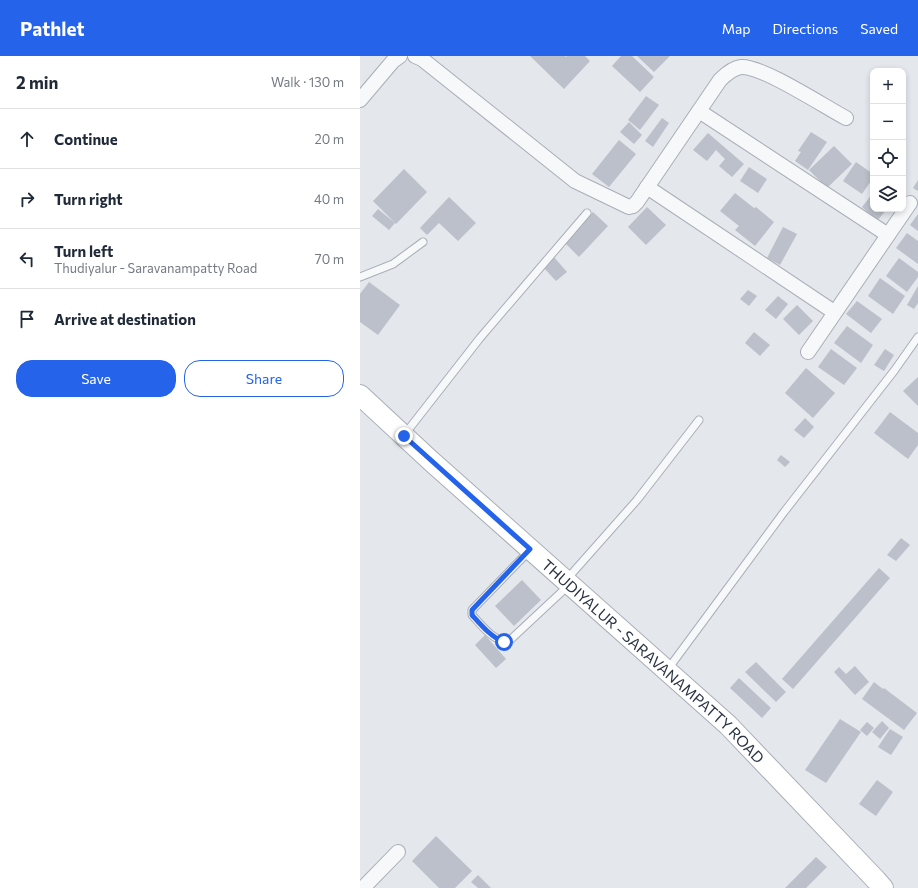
<!DOCTYPE html>
<html lang="en">
<head>
<meta charset="utf-8">
<style>
	:root { --surface:#fff; --page:#f2f2f3; --text:#1f2937; --muted:#747a83; --line:#e0e1e3; --accent:#2563eb }
	body { margin:0; font-family:Commissioner,sans-serif; background:var(--page); color:var(--text) }
	.controls { position:absolute; right:12px; top:12px; display:grid; overflow:hidden; border-radius:8px; box-shadow:0 2px 6px #0003 }
	.controls button { width:36px; height:36px; display:grid; place-items:center; padding:0; border:0; border-bottom:1px solid var(--line); background:var(--surface); color:var(--text); font:20px sans-serif }
	.stop { position:absolute; width:12px; height:12px; margin:-9px; border:3px solid #2563eb; border-radius:50%; background:#fff }
	.stop.end { background:#2563eb; border-color:#fff; box-shadow:0 1px 4px #0008 }
	.list { margin:0; padding:0; list-style:none }
	h2 { display:flex; justify-content:space-between; align-items:center; height:52px; margin:0; padding:0 16px; font-size:17px }
	h2 small { font-size:13px; font-weight:400; color:var(--muted) }
	.list li { display:grid; grid-template-columns:26px 1fr auto; gap:12px; align-items:center; box-sizing:border-box; height:60px; padding:0 16px; border-top:1px solid var(--line) }
	.list b { display:block; font-size:15px; white-space:nowrap }
	.list p { margin:0; font-size:13px; white-space:nowrap; color:var(--muted) }
	.list em { font-size:13px; font-style:normal; color:var(--muted) }
	.actions { display:flex; gap:8px; padding:12px 16px }
	.actions a { flex:1; padding:9px 0; border:1px solid var(--accent); border-radius:16px; text-align:center; font-size:14px; color:var(--accent) }
	.actions .main { background:var(--accent); color:#fff }
	.icon { flex:none; width:22px; height:22px; fill:none; stroke:currentColor; stroke-width:2; stroke-linecap:round; stroke-linejoin:round }
	.map { position:relative; flex:none; width:558px; height:832px; overflow:hidden }
	header { display:flex; align-items:center; gap:24px; box-sizing:border-box; height:56px; padding:0 20px; background:var(--accent); color:#fff }
	header strong { font-size:19px }
	nav { display:flex; gap:22px; margin-inline-start:auto; font-size:14px }
	main { display:flex }
	aside { flex:1; background:var(--surface) }
	.map>svg:first-child { display:block }
	.building { fill:#bbc0ca }
	.lines { fill:none; stroke-linecap:round; stroke-linejoin:round }
	.lane-casing { stroke:#a9aeb7; stroke-width:9 }
	.street-casing { stroke:#a9aeb7; stroke-width:16 }
	.secondary-casing { stroke:#a9aeb7; stroke-width:22 }
	.lane { stroke:#f7f8fa; stroke-width:7 }
	.street { stroke:#f7f8fa; stroke-width:14 }
	.secondary { stroke:#fff; stroke-width:20 }
	.route { stroke:#2563eb; stroke-width:5 }
	.labels { text-anchor:middle; dominant-baseline:central; stroke-width:3; stroke-linejoin:round; paint-order:stroke }
	.street-label { font-size:15px; fill:#2b3445; stroke:#f4f6f9 }
</style>
</head>
<body>
<header>
<strong>Pathlet</strong>
<nav><a>Map</a><a>Directions</a><a>Saved</a></nav>
</header>
<main>
<aside>
<h2>2 min<small>Walk · 130 m</small></h2>
<ul class="list">
<li><svg class="icon" aria-label="ahead" viewBox="0 0 24 24"><path d="M12 20V5M6 11l6-6 6 6"/></svg><div><b>Continue</b></div><em>20 m</em></li>
<li><svg class="icon" aria-label="right" viewBox="0 0 24 24"><path d="M7 20v-9h11M14 6l5 5-5 5"/></svg><div><b>Turn right</b></div><em>40 m</em></li>
<li><svg class="icon" aria-label="left" viewBox="0 0 24 24"><path d="M17 20v-9H6M10 6l-5 5 5 5"/></svg><div><b>Turn left</b><p>Thudiyalur - Saravanampatty Road</p></div><em>70 m</em></li>
<li><svg class="icon" aria-label="arrive" viewBox="0 0 24 24"><path d="M6 21V4h12l-3 4 3 4H6"/></svg><div><b>Arrive at destination</b></div></li>
</ul>
<div class="actions"><a class="main">Save</a><a>Share</a></div>
</aside>
<div class="map">
<svg width="558" height="832" viewBox="0 0 558 832">
	<rect width="100%" height="100%" fill="#e4e7ec"/>
	<g class="building">
		<polygon points="170,0 205,0 206,1 207,0 225,0 230,5 204,33"/>
		<polygon points="261,0 272,0 294,21 280,36 252,10"/>
		<polygon points="277,0 310,0 294,16"/>
		<polygon points="286,40 299,49 280,74 268,64"/>
		<polygon points="302,62 309,67 293,91 285,85"/>
		<polygon points="269,66 282,79 274,88 260,76"/>
		<polygon points="451,76 467,86 448,114 435,105 441,96 438,95"/>
		<polygon points="348,77 384,108 372,121 359,110 365,103 356,94 347,105 333,94"/>
		<polygon points="259,84 276,98 249,131 232,118"/>
		<polygon points="474,90 492,108 467,132 449,114"/>
		<polygon points="496,106 513,118 513,122 502,138 483,125"/>
		<polygon points="389,111 407,123 398,137 380,125"/>
		<polygon points="44,113 67,136 36,168 13,145"/>
		<polygon points="558,124 558,135 553,132"/>
		<polygon points="375,137 394,152 396,151 414,166 395,190 375,174 379,170 360,155"/>
		<polygon points="513,137 513,153 527,153 517,165 502,151"/>
		<polygon points="89,141 116,167 98,185 79,167 67,179 60,172"/>
		<polygon points="287,151 306,169 286,189 268,171"/>
		<polygon points="18,153 35,167 29,174 12,160"/>
		<polygon points="233,156 248,170 219,201 204,186"/>
		<polygon points="558,158 558,175 550,169"/>
		<polygon points="423,171 437,178 420,209 407,202"/>
		<polygon points="547,177 558,185 558,208 536,192"/>
		<polygon points="193,200 207,216 196,225 182,210"/>
		<polygon points="539,202 558,216 558,221 547,236 526,220"/>
		<polygon points="520,222 545,240 533,258 508,240"/>
		<polygon points="9,226 40,249 18,279 0,266 0,238"/>
		<polygon points="558,230 558,247 554,253 547,249"/>
		<polygon points="388,234 397,240 389,250 380,243"/>
		<polygon points="418,240 428,248 416,263 405,254"/>
		<polygon points="497,245 522,263 511,277 486,258"/>
		<polygon points="437,249 453,265 439,279 423,263"/>
		<polygon points="487,270 513,289 501,307 474,287"/>
		<polygon points="394,276 410,289 400,300 385,287"/>
		<polygon points="471,293 497,312 484,329 458,311"/>
		<polygon points="525,293 534,299 524,315 514,309"/>
		<polygon points="446,312 475,337 453,362 425,337"/>
		<polygon points="558,321 558,350 543,335"/>
		<polygon points="530,356 558,377 558,389 548,403 514,377"/>
		<polygon points="445,362 454,371 444,382 434,374"/>
		<polygon points="421,399 430,406 425,411 417,404"/>
		<polygon points="541,482 550,489 536,505 527,499"/>
		<polygon points="519,512 530,522 433,633 422,623"/>
		<polygon points="162,524 181,544 154,570 135,550"/>
		<polygon points="125,579 146,603 136,612 115,589"/>
		<polygon points="396,606 426,636 416,646 385,616"/>
		<polygon points="495,610 509,626 495,639 474,616 479,611 486,618"/>
		<polygon points="379,622 411,652 402,662 370,632"/>
		<polygon points="514,626 523,633 524,632 557,657 544,674 502,643"/>
		<polygon points="480,663 501,676 466,727 445,714"/>
		<polygon points="522,665 529,672 520,683 512,676"/>
		<polygon points="507,666 514,672 507,680 500,674"/>
		<polygon points="530,673 543,681 531,699 518,691"/>
		<polygon points="517,724 533,736 516,760 499,748"/>
		<polygon points="76,780 112,815 95,832 79,832 52,805"/>
		<polygon points="456,801 467,811 446,832 425,832"/>
		<polygon points="118,819 131,832 118,832 111,826"/>
	</g>
	<g class="lines">
		<g class="lane-casing">
			<g id="lane">
				<polyline points="0,221 33,208 63,186"/>
				<polyline points="45,378 120,282 227,157"/>
				<path d="M170 494 112 554V559C121 569 135 587 149 585L208 530"/>
				<polyline points="207,523 277,444 339,364"/>
				<polyline points="308,613 424,456 534,315 558,281"/>
			</g>
		</g>
		<g class="street-casing">
			<g id="street">
				<path d="M55 0 62 3 215 125 269 151 273 150 277 146 360 24C366 18 373 12 381 11 401 9 465 51 486 62"/>
				<polyline points="0,44 33,5 40,0"/>
				<polyline points="339,55 528,179"/>
				<polyline points="287,131 474,256"/>
				<polyline points="448,296 550,147"/>
				<polyline points="3,832 38,796"/>
			</g>
		</g>
		<g class="secondary-casing">
			<g id="secondary">
				<path id="s1" d="M0 339 71 405 368 669 516 824 523 832"/>
			</g>
		</g>
		<use href="#lane" class="lane"/>
		<use href="#street" class="street"/>
		<use href="#secondary" class="secondary"/>
	</g>
	<g class="lines">
		<path class="route" d="M44 380 170 493 112 554V559C121 569 131 581 144 586"/>
	</g>
	<g class="labels">
		<g class="street-label">
			<text stroke="none"><textPath href="#s1" startOffset="396">THUDIYALUR - SARAVANAMPATTY ROAD</textPath></text>
		</g>
	</g>
</svg>
<div class="controls">
<button>+</button>
<button>−</button>
<button><svg class="icon" aria-label="locate" viewBox="0 0 24 24"><circle cx="12" cy="12" r="6"/><path d="M12 2v4M12 18v4M2 12h4M18 12h4"/></svg></button>
<button><svg class="icon" aria-label="layers" viewBox="0 0 24 24"><path d="M12 4l9 5-9 5-9-5zM3 14l9 5 9-5"/></svg></button>
</div>
<div class="stop" style="left:144px;top:586px"></div>
<div class="stop end" style="left:44px;top:380px"></div>
</div>
</main>
</body>
</html>
